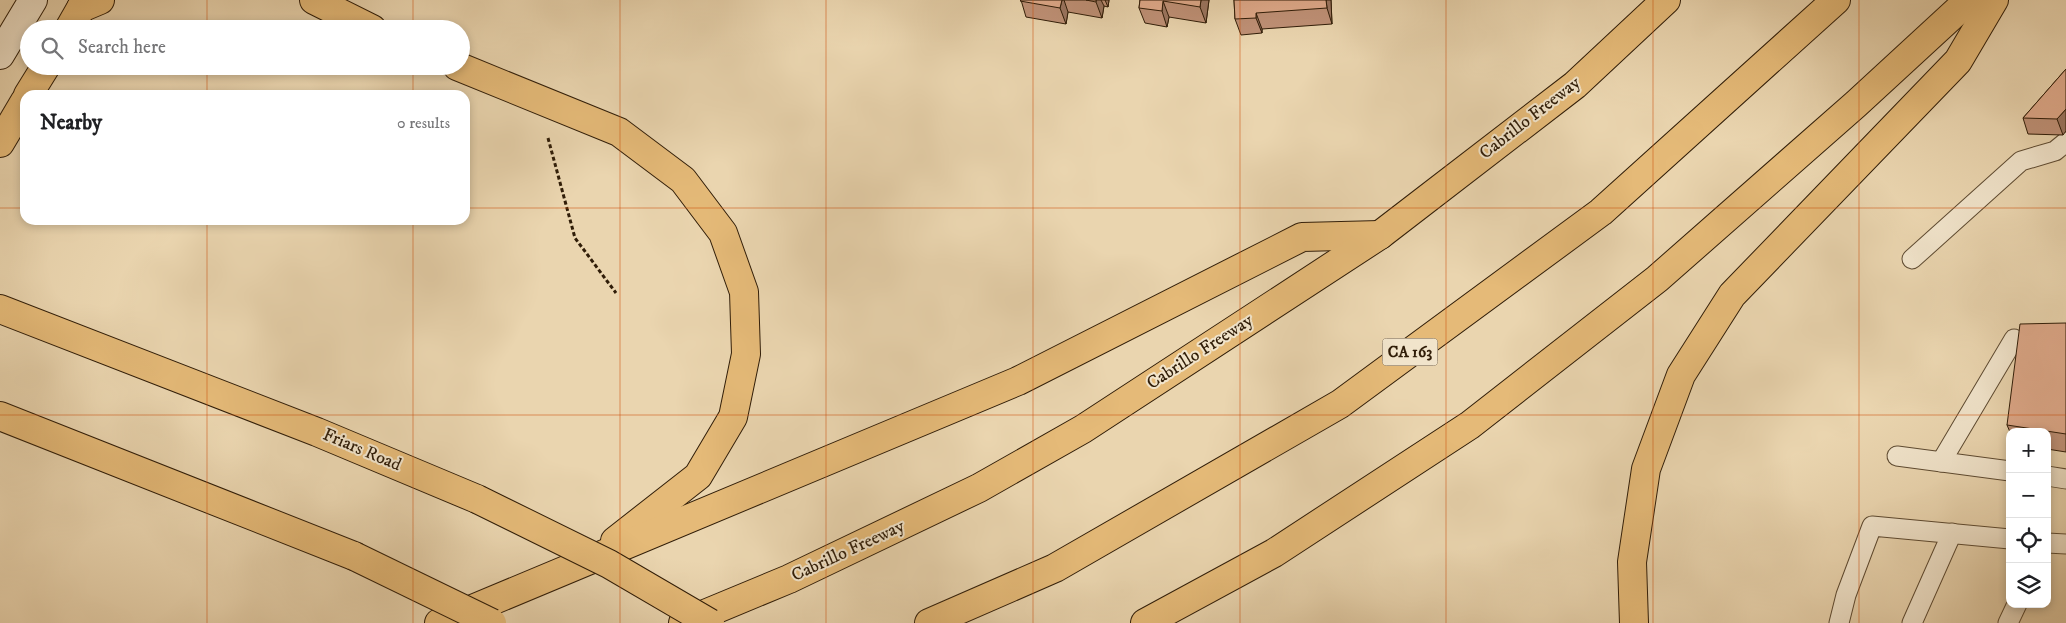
<!DOCTYPE html>
<html lang="en">
<head>
<meta charset="utf-8">
<style>
	:root { --surface:#fff; --page:#f6f6f6; --text:#202124; --muted:#757577; --line:#e0e0e0 }
	body { margin:0; font-family:"IM FELL DW Pica",serif; background:var(--page); color:var(--text) }
	.controls { position:absolute; right:15px; bottom:15px; display:grid; overflow:hidden; border-radius:10px; box-shadow:0 2px 8px #0003 }
	.controls button { width:45px; height:45px; display:grid; place-items:center; padding:0; border:0; border-bottom:1px solid var(--line); background:var(--surface); color:var(--text); font:25px sans-serif }
	.list { margin:0; padding:0; list-style:none }
	h2 { display:flex; justify-content:space-between; align-items:center; height:65px; margin:0; padding:0 20px; font-size:21px }
	h2 small { font-size:16px; font-weight:400; color:var(--muted) }
	.icon { flex:none; width:28px; height:28px; fill:none; stroke:currentColor; stroke-width:2; stroke-linecap:round; stroke-linejoin:round }
	.map { position:relative; flex:none; width:2066px; height:623px; overflow:hidden }
	.search { position:absolute; background:var(--surface); box-shadow:0 2px 8px #0003; left:20px; top:20px; width:450px; height:55px; display:flex; align-items:center; gap:12px; box-sizing:border-box; padding:0 18px; border-radius:28px; color:var(--muted); font-size:19px }
	.panel { position:absolute; background:var(--surface); box-shadow:0 2px 8px #0003; left:20px; top:90px; width:450px; height:135px; border-radius:15px }
	.map>svg:first-child { display:block }
	.lines { fill:none; stroke-linecap:round; stroke-linejoin:round }
	.lane-casing { stroke:#5e4b32; stroke-width:21 }
	.secondary-casing { stroke:#301d08; stroke-width:30 }
	.primary-casing { stroke:#301d08; stroke-width:30 }
	.highway-casing { stroke:#301d08; stroke-width:30 }
	.path { stroke:#301d08; stroke-width:3; stroke-dasharray:4 2.5; stroke-linecap:butt }
	.lane { stroke:#f1e4cb; stroke-width:19 }
	.secondary { stroke:#f1e4cb; stroke-width:28 }
	.primary { stroke:#e5ba78; stroke-width:28 }
	.highway { stroke:#e5ba78; stroke-width:28 }
	.highway-bridge-casing { stroke:#301d08; stroke-width:30; stroke-linecap:butt }
	.highway-bridge { stroke:#e5ba78; stroke-width:28 }
	.wall { fill:#bf9177; stroke:#301d08 }
	.shaded-wall { fill:#9b7661; stroke:#301d08 }
	.building { fill:#dea98a; stroke:#301d08 }
	.grid { fill:none; stroke:#cc500b; stroke-width:1; stroke-opacity:0.55 }
	.labels { text-anchor:middle; dominant-baseline:central; stroke-width:4; stroke-linejoin:round; paint-order:stroke }
	.shield { fill:#f1e4cb; stroke:#6a5942; stroke-width:1 }
	.shield-label { font-size:16px; font-weight:bold; fill:#301d08 }
	.street-label { font-size:18px; fill:#301d08; stroke:#f1e4cb }
</style>
</head>
<body>
<div class="map">
<svg width="2066" height="623" viewBox="0 0 2066 623">
	<rect width="100%" height="100%" fill="#ead5af"/>
	<filter id="stains"><feTurbulence type="fractalNoise" baseFrequency=".004" numOctaves="4"/><feColorMatrix values="0 0 0 0 .2 0 0 0 0 .09 0 0 0 0 .02 0 0 0 .5 -.17"/></filter>
	<radialGradient id="worn" r=".72"><stop offset=".6" stop-color="#630" stop-opacity="0"/><stop offset="1" stop-color="#630" stop-opacity=".3"/></radialGradient>
	<g class="lines">
		<g class="lane-casing">
			<g id="lane">
				<polyline points="1912,259 2021,161 2055,151 2066,142"/>
				<polyline points="1897,456 2010,471"/>
				<polyline points="1941,462 2014,339"/>
				<polyline points="2047,476 2066,479"/>
				<polyline points="2047,543 2066,544"/>
				<polyline points="1839,623 1846,595 1872,526 2010,539"/>
				<polyline points="1912,623 1952,533"/>
				<polyline points="2008,623 2017,604"/>
			</g>
		</g>
		<g class="secondary-casing">
			<polyline id="secondary" points="0,55 33,0"/>
		</g>
		<g class="primary-casing">
			<g id="primary">
				<polyline points="69,29 81,8"/>
				<polyline points="28,95 46,66"/>
				<polyline points="0,143 25,101"/>
			</g>
		</g>
		<g class="highway-casing">
			<g id="highway">
				<polyline points="314,0 372,29"/>
				<polyline points="81,8 100,0"/>
				<polyline points="457,66 619,132 683,180 723,233 744,292 746,354 733,417 698,476 615,541"/>
				<polyline points="0,309 317,432 477,499"/>
				<polyline points="0,416 354,556"/>
				<polyline points="439,623 1018,381 1302,237 1380,235"/>
				<polyline points="683,623 789,579 979,488 1083,429 1380,235 1575,85 1666,0"/>
				<polyline points="929,623 1055,568 1340,404 1601,212 1836,0"/>
				<polyline points="1145,623 1274,553 1470,425 1657,279 1856,104 1969,0"/>
				<polyline points="1634,623 1632,562 1646,469 1681,375 1732,295 1958,61 1994,0"/>
			</g>
		</g>
		<polyline class="path" points="548,138 575,238 616,293"/>
		<use href="#lane" class="lane"/>
		<use href="#secondary" class="secondary"/>
		<use href="#primary" class="primary"/>
		<use href="#highway" class="highway"/>
		<g class="highway-bridge-casing">
			<g id="highway-bridge">
				<polyline points="477,499 609,564 710,623"/>
				<polyline points="354,556 492,623"/>
			</g>
		</g>
		<use href="#highway-bridge" class="highway-bridge"/>
	</g>
	<g class="wall">
		<polygon points="1021,0 1109,0 1108,7 1104,6 1102,18 1068,12 1066,24 1026,17"/>
		<polygon points="1140,0 1209,0 1206,23 1169,17 1167,27 1145,23 1139,8"/>
		<polygon points="1234,0 1331,0 1332,24 1262,29 1262,33 1241,35 1235,19"/>
		<polygon points="2066,69 2063,135 2028,134 2023,118"/>
		<polygon points="2066,323 2066,452 2047,449 2047,432 2010,432 2007,425"/>
	</g>
	<g class="shaded-wall">
		<polygon points="1062,0 1064,0 1068,12 1066,24 1060,8"/>
		<polygon points="1096,0 1101,0 1104,6 1102,18 1096,2"/>
		<polygon points="1105,0 1109,0 1108,7"/>
		<polygon points="1201,0 1209,0 1206,23 1200,7"/>
		<polygon points="1326,0 1331,0 1332,24 1327,8"/>
		<polygon points="1163,1 1169,17 1167,27 1162,11"/>
		<polygon points="1256,13 1262,29 1262,33 1256,18"/>
		<polygon points="2066,109 2066,131 2063,135 2057,119"/>
	</g>
	<g class="building">
		<polygon points="1021,0 1062,0 1060,8 1020,1"/>
		<polygon points="1086,0 1096,0 1096,2"/>
		<polygon points="1140,0 1201,0 1200,7 1163,1 1162,11 1139,8"/>
		<polygon points="1234,0 1326,0 1327,8 1256,13 1256,18 1235,19"/>
		<polygon points="2066,69 2066,109 2057,119 2023,118"/>
		<polygon points="2066,323 2066,434 2007,425 2020,324"/>
	</g>
	<path class="grid" d="M207 0V29M413 0V29M620 0V623M826 0V623M1033 0V623M1240 0V623M1446 0V623M1653 0V623M1859 0V623M207 66V95M413 66V95M0 208H25M465 208H2066M207 220V623M413 220V623M0 415H2066"/>
	<g class="labels">
		<rect class="shield" x="1382.5" y="338.5" width="55" height="27" rx="4"/>
		<g class="shield-label">
			<text x="1410" y="352">CA 163</text>
		</g>
		<g class="street-label">
			<text transform="translate(1530 118) rotate(-38)">Cabrillo Freeway</text>
			<text transform="translate(1200 352) rotate(-33)">Cabrillo Freeway</text>
			<text transform="translate(362 450) rotate(23)">Friars Road</text>
			<text transform="translate(848 551) rotate(-25)">Cabrillo Freeway</text>
		</g>
	</g>
	<rect width="100%" height="100%" filter="url(#stains)"/>
	<rect width="100%" height="100%" fill="url(#worn)"/>
</svg>
<div class="controls">
<button>+</button>
<button>−</button>
<button><svg class="icon" aria-label="locate" viewBox="0 0 24 24"><circle cx="12" cy="12" r="6"/><path d="M12 2v4M12 18v4M2 12h4M18 12h4"/></svg></button>
<button><svg class="icon" aria-label="layers" viewBox="0 0 24 24"><path d="M12 4l9 5-9 5-9-5zM3 14l9 5 9-5"/></svg></button>
</div>
<div class="search"><svg class="icon" aria-label="search" viewBox="0 0 24 24"><circle cx="10" cy="10" r="6"/><path d="M15 15l6 6"/></svg>Search here</div>
<section class="panel">
<h2>Nearby<small>0 results</small></h2>
<ul class="list">
</ul>
</section>
</div>
</body>
</html>
